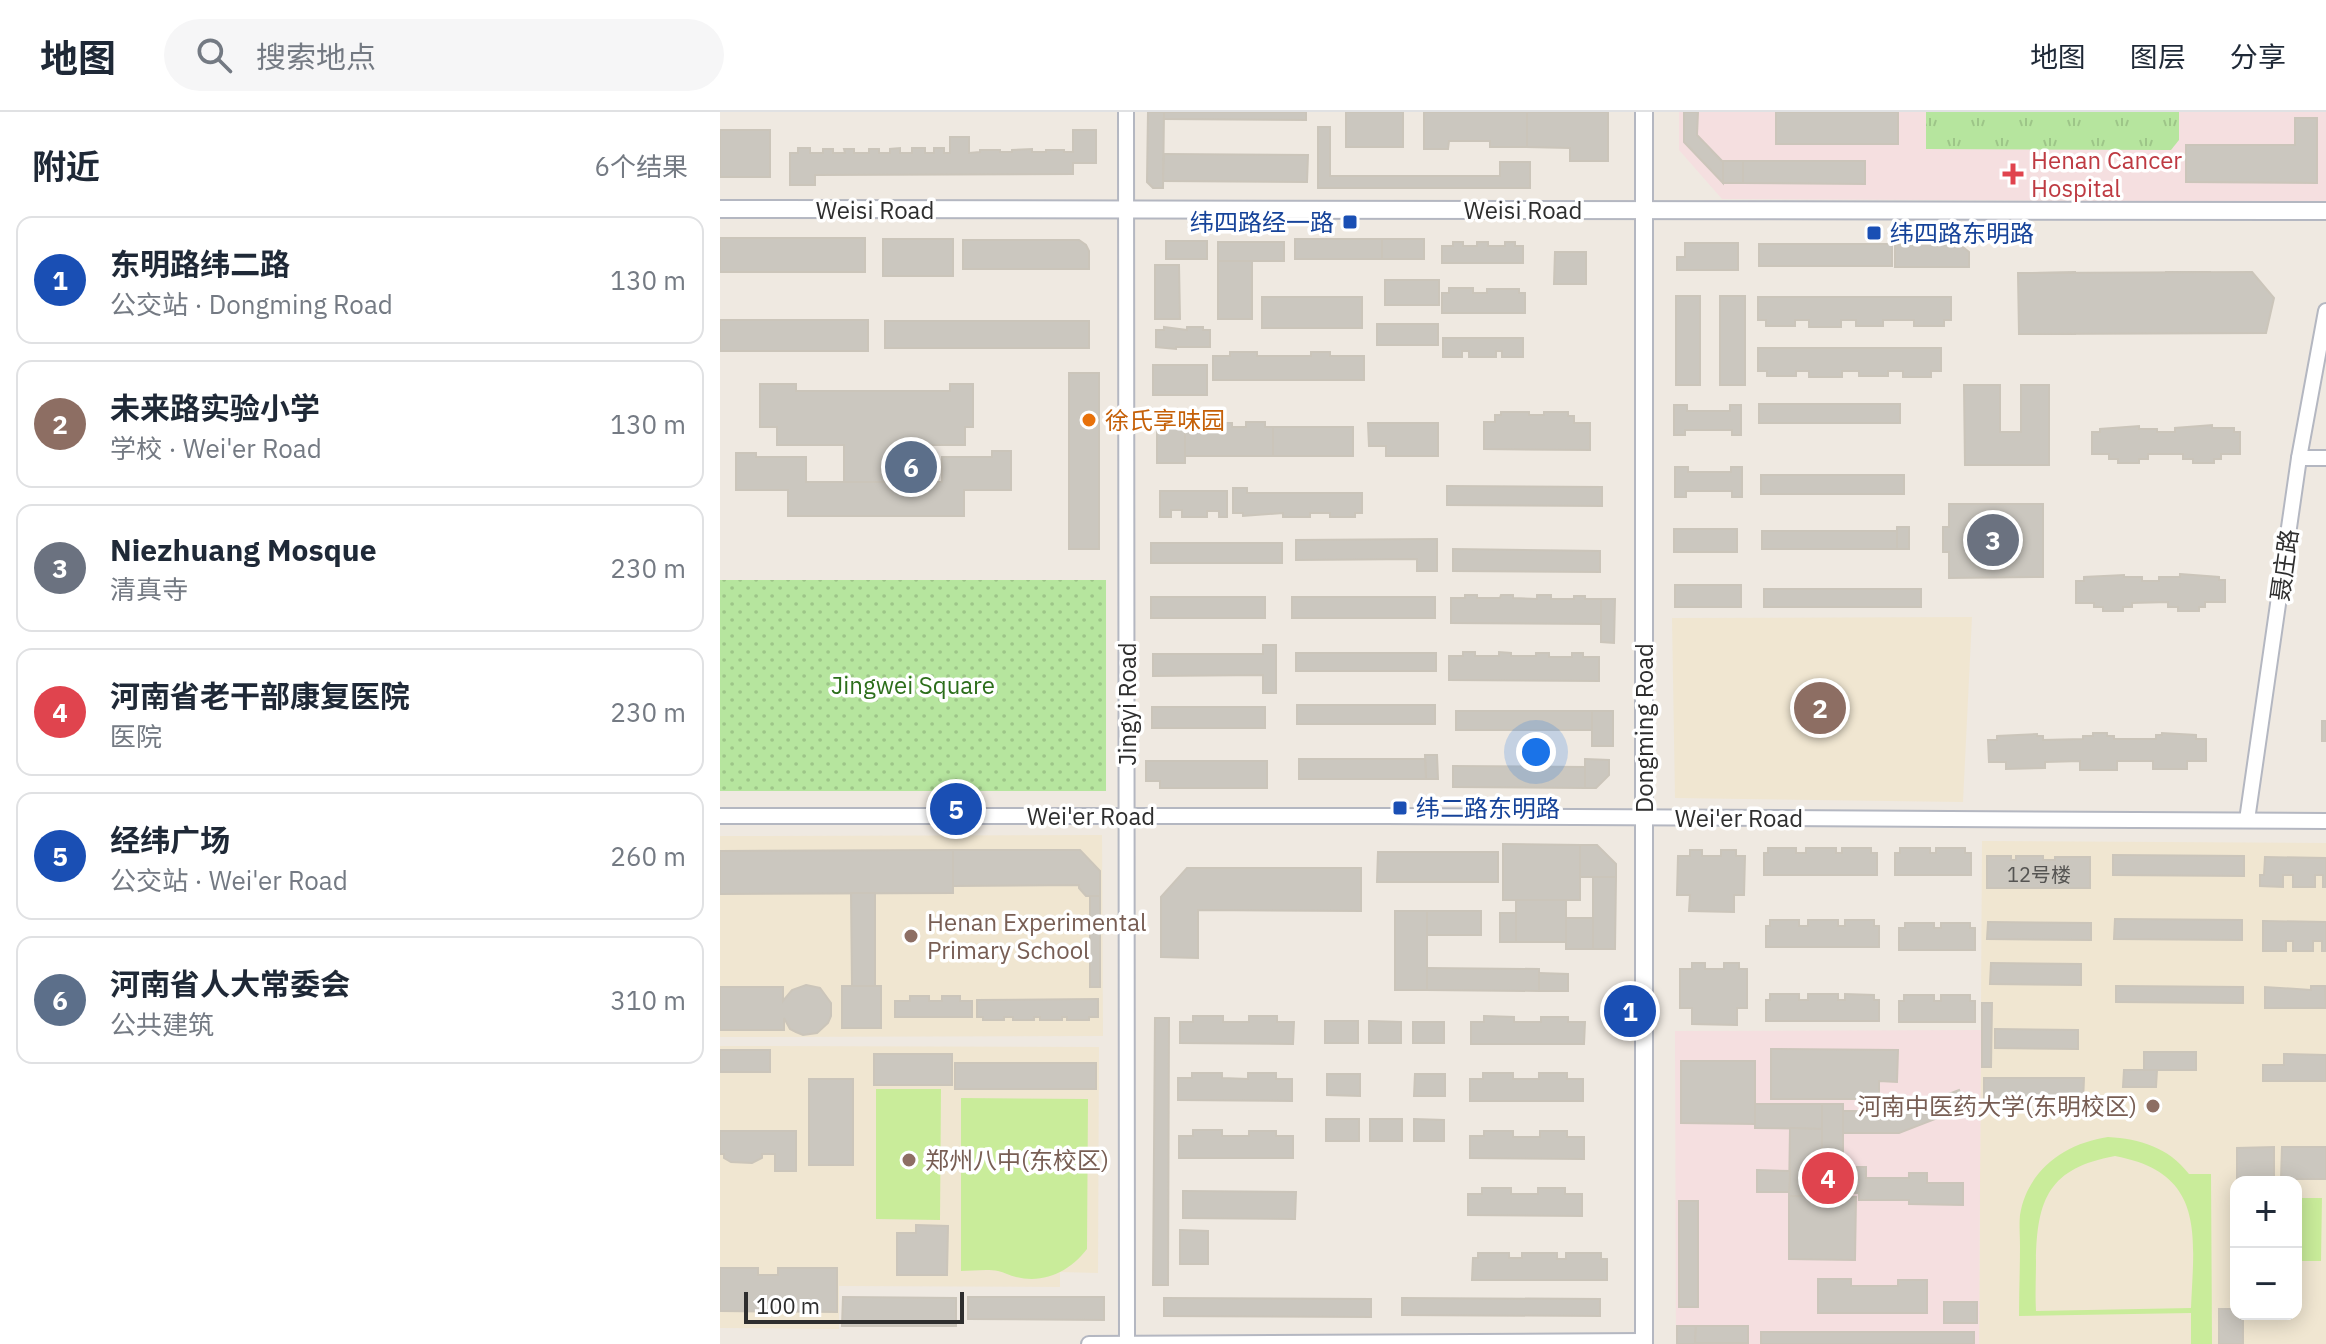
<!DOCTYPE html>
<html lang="zh">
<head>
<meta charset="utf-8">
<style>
	:root { --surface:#fff; --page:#f6f6f7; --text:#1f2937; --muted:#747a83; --line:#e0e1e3; --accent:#4264fb }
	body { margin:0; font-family:"IBM Plex Sans","Noto Sans SC",sans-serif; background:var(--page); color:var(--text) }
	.controls { position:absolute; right:24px; bottom:24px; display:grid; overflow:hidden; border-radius:16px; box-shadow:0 4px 20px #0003 }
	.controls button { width:72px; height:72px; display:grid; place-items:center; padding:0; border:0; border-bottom:2px solid var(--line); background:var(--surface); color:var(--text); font:40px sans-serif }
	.scale { position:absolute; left:24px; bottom:20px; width:220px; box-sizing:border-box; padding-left:8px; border:4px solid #2e2e2e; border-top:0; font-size:22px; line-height:28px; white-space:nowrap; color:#2e2e2e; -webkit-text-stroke:6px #fff; paint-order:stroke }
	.you { position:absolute; left:816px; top:640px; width:28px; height:28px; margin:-20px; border:6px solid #fff; border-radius:50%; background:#1a73e8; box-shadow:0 0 0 12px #1a73e833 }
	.badge { display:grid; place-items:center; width:52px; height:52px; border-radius:50%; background:var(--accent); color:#fff; font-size:26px; font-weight:700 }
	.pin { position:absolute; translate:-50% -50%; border:4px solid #fff; box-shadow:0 2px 8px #0006 }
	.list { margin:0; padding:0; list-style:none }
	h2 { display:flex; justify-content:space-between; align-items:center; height:104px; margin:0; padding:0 32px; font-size:34px }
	h2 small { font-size:26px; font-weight:400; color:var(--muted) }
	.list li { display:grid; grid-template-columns:52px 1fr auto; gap:24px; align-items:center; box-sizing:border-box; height:128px; margin:0 16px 16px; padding:0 16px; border:2px solid var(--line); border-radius:16px }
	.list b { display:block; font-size:30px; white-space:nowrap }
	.list p { margin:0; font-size:26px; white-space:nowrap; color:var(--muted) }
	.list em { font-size:26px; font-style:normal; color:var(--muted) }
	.icon { flex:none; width:44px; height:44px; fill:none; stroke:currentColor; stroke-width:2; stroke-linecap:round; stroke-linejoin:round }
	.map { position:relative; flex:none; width:1606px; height:1232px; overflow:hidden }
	header { display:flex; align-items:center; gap:48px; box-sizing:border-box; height:112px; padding:0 40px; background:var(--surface); border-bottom:2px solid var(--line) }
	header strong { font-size:38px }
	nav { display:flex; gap:44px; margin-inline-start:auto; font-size:28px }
	.search { width:560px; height:72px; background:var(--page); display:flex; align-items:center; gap:20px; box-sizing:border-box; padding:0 28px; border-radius:44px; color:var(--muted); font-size:30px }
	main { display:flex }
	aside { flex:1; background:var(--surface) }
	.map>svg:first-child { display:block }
	.education { fill:#f0e6d1; fill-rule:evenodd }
	.medical { fill:#f5dfe0 }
	.grass { fill:url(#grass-tufts) }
	.park { fill:url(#park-dots) }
	.pitch { fill:#c9ec9a; fill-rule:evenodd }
	.building { fill:#cbc7bf; stroke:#cbc5ba; stroke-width:2 }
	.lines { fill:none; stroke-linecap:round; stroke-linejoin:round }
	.minor-casing { stroke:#b4b7c1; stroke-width:18 }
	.tertiary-casing { stroke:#b4b7c1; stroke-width:20 }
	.minor { stroke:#fff; stroke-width:14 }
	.tertiary { stroke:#fff; stroke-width:16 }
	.health-dot { fill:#e0444e; stroke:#fff; stroke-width:3 }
	.transit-dot { fill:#1a4fb4; stroke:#fff; stroke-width:3 }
	.food-dot { fill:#e8710a; stroke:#fff; stroke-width:3 }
	.education-dot { fill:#8d6e63; stroke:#fff; stroke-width:3 }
	.labels { text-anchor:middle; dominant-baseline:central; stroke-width:7; stroke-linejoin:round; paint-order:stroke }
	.number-label { font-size:20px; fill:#555452 }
	.health-label { font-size:24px; fill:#be3a42; stroke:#fff; text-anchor:start }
	.street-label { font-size:24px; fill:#2e2e2e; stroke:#fff }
	.transit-label { font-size:24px; fill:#164399; stroke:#fff; text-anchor:start }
	.food-label { font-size:24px; fill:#c56008; stroke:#fff; text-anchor:start }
	.park-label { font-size:24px; fill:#2c6e1b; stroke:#fff }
	.education-label { font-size:24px; fill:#785e54; stroke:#fff; text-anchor:start }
</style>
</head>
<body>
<header>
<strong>地图</strong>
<div class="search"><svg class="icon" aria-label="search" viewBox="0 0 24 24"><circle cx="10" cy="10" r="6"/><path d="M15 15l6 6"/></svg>搜索地点</div>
<nav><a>地图</a><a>图层</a><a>分享</a></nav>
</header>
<main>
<aside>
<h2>附近<small>6个结果</small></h2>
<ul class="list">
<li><span class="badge" style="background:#1a4fb4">1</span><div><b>东明路纬二路</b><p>公交站 · Dongming Road</p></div><em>130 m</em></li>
<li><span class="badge" style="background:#8d6e63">2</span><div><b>未来路实验小学</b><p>学校 · Wei'er Road</p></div><em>130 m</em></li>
<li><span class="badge" style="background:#6b7280">3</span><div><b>Niezhuang Mosque</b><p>清真寺</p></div><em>230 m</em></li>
<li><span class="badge" style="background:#e0444e">4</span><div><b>河南省老干部康复医院</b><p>医院</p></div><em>230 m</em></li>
<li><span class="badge" style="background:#1a4fb4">5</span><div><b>经纬广场</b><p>公交站 · Wei'er Road</p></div><em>260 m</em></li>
<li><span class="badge" style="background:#5c6f8a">6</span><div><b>河南省人大常委会</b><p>公共建筑</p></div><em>310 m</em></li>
</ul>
</aside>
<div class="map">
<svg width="1606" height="1232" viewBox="0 0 1606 1232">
	<defs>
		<pattern id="grass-tufts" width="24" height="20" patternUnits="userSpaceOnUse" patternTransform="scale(2)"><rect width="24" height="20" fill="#b6e59e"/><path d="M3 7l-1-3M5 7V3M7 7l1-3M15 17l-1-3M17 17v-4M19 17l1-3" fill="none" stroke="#9dc588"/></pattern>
		<pattern id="park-dots" width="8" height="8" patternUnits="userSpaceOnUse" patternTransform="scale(2)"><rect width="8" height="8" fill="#b6e59e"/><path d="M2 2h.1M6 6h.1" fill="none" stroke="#9dc588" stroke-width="1.8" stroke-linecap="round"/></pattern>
	</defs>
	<rect width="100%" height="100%" fill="#efe9e1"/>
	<g class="education">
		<polygon points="1252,505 1243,690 955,686 952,506"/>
		<polygon points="382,723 383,924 0,925 0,724"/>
		<path d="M1262 729 1606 731V1232H1259ZM1516 1070H1576V1202H1516Z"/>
		<polygon points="0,934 379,935 378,1161 340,1160 340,1175 119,1174 119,1217 0,1216"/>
	</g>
	<g class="medical">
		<polygon points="959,0 1606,0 1606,90 1002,87 959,38"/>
		<polygon points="1261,918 1259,1232 956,1232 955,919"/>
	</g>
	<polygon class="grass" points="1206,0 1459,0 1459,28 1451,38 1206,37"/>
	<rect class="park" x="0" y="468" width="386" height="211"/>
	<g class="pitch">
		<polygon points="156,977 221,977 220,1108 156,1107"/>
		<path d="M241 986 368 987 367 1137C350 1159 325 1172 296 1165 290 1164 284 1160 278 1159 267 1157 252 1159 241 1159Z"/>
		<path d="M1388 1025C1420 1027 1448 1035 1469 1062H1491L1492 1232H1471V1201L1299 1204C1299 1181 1300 1158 1300 1134 1300 1124 1299 1113 1300 1103 1307 1058 1346 1031 1388 1025ZM1395 1044C1486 1061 1474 1123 1471 1196L1316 1199C1315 1182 1316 1166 1316 1149 1317 1087 1329 1056 1395 1044Z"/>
		<polygon points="1576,1086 1602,1086 1601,1149 1576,1149"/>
	</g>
	<g class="building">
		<polygon points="428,0 444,0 443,76 433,76 427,70"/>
		<polygon points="444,0 586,0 586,8 444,7"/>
		<rect x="626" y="0" width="57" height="35"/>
		<polygon points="704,0 807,0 807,35 770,35 770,29 729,29 728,37 704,37"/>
		<polygon points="807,0 888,0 888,49 850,49 850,36 807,35"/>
		<polygon points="964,0 978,0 977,23 1003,50 1003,71 964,30"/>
		<rect x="1056" y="0" width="122" height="32"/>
		<polygon points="1575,6 1597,6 1597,71 1466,70 1466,33 1575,33"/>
		<polygon points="598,15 610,15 610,64 780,64 780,50 810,50 810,76 598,76"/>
		<rect x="0" y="18" width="50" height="47"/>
		<polygon points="353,18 376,18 376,51 353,51 353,62 95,63 95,73 70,73 70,41 78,41 78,36 90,36 90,41 103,41 103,37 113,37 113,41 125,41 124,37 134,37 134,41 149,41 149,37 159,37 159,41 170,41 170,37 180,36 180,41 192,41 192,36 205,36 205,41 214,41 214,36 224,36 224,41 230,41 230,25 249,25 249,41 260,40 260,38 280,38 280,40 292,40 292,38 312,37 312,40 326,40 326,38 344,38 344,40 353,40"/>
		<polygon points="444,42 588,43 587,70 443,69"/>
		<rect x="1003" y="49" width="20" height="22"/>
		<polygon points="1023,49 1145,49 1145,72 1023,71"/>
		<rect x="0" y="126" width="145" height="34"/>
		<rect x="163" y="127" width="70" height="37"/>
		<rect x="575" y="127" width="87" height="20"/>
		<rect x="662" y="127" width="42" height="20"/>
		<polygon points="243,128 359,128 366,133 369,139 369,157 243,157"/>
		<rect x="446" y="129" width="41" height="18"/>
		<rect x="498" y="130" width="66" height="19"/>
		<polygon points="733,130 743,130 743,134 757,134 757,130 768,130 768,134 785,134 785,130 795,130 795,134 803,134 803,151 722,151 722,134 733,134"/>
		<polygon points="965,131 1018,131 1018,158 957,158 957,145 965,145"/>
		<rect x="1039" y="132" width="133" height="22"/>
		<polygon points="1175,132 1239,132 1249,140 1249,155 1175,155"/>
		<polygon points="835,140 866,140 866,172 834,172"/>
		<rect x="498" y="149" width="34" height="58"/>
		<polygon points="435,153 459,153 460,207 435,207"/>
		<polygon points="1355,160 1355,165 1362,165 1362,170 1369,170 1369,208 1362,208 1362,215 1355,215 1355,222 1311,222 1311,216 1303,216 1303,208 1299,208 1299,171 1303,171 1303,165 1310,165 1310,161"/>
		<polygon points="1446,160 1490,160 1490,165 1497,165 1497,171 1501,171 1501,208 1497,208 1497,216 1490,216 1490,221 1446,221 1446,216 1438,216 1438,208 1433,208 1433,171 1438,171 1438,165 1446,165"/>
		<polygon points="1532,160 1554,186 1546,221 1299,222 1298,161"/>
		<rect x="665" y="168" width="54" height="25"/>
		<polygon points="729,176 753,176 753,181 767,181 767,177 799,177 799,181 805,181 805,201 722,201 722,181 729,181"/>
		<rect x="956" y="184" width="24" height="89"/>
		<rect x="1000" y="184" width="25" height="89"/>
		<rect x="542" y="185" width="100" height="31"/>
		<polygon points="1038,185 1231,185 1231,208 1224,208 1224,214 1194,214 1194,208 1163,208 1163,214 1136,214 1136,208 1121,208 1121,215 1089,215 1089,208 1075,208 1075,214 1046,214 1046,208 1038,208"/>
		<rect x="0" y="208" width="148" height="31"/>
		<rect x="165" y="209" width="204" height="27"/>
		<rect x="657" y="212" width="61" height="21"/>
		<polygon points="444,215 467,218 467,215 483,215 483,218 490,218 490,235 456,235 456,237 436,235 436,218 444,218"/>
		<polygon points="723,226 803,226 803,245 782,245 782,239 776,239 776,245 749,245 749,239 742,239 742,245 723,245"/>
		<polygon points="1038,236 1221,236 1221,259 1211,259 1211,265 1183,265 1183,259 1168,259 1168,264 1139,264 1139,259 1122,259 1122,265 1089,265 1089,259 1076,259 1076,264 1047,264 1047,259 1038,259"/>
		<polygon points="510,240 537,240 537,244 591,244 591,240 610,240 610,244 644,244 644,268 493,268 493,244 510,244"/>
		<rect x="433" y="253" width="54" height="30"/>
		<rect x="349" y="261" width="30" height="176"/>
		<polygon points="40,272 76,272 76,279 230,279 230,272 253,272 253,315 245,315 245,333 195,333 195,370 124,370 124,333 57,333 57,315 40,315"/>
		<polygon points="1244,273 1280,273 1280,320 1301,320 1301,273 1329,273 1329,353 1245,353"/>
		<rect x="1039" y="292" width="141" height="19"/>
		<polygon points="954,293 967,293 967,299 1010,299 1010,293 1021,293 1021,323 1012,323 1012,318 965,318 965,323 954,323"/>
		<polygon points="781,300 809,300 809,303 824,303 824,300 848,300 848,304 854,304 854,311 870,311 870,338 764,337 764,310 775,310 775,303 781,303"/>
		<rect x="437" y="304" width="28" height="47"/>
		<polygon points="526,310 545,310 545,315 553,315 553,344 465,344 465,315 474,315 474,311 512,311 512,315 526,315"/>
		<polygon points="648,311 718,311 718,344 666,344 666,334 649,334"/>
		<polygon points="1492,313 1492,316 1514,316 1514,320 1520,320 1520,342 1501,342 1501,347 1494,347 1494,351 1473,351 1473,347 1463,347 1463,342 1428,342 1428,347 1419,347 1419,351 1398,351 1398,347 1389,347 1389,342 1372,342 1372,320 1380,320 1380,317 1419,314 1419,317 1437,317 1437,320 1455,320 1455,316"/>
		<rect x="553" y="315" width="80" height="29"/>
		<polygon points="272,339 291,339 291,378 244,378 244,404 68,404 68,378 16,378 16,341 36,341 36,345 86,345 86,370 222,370 222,345 272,345"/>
		<polygon points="955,355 968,355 968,360 1011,360 1011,355 1022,355 1022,385 1012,385 1012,379 966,379 966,385 955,385"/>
		<rect x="1041" y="363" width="143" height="19"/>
		<polygon points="727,374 882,375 882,394 727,393"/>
		<polygon points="513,376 527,376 527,381 642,381 642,401 635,401 635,405 610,405 610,401 590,401 590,405 563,405 563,401 523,404 523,401 513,401"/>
		<polygon points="440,379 507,379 507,405 499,405 499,399 487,399 487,405 462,405 462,398 451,398 451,405 440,405"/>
		<polygon points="1229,392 1323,392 1323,465 1229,466 1229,440 1223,440 1223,415 1229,415"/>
		<rect x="1177" y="415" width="12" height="22"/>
		<rect x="954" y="417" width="63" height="23"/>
		<rect x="1042" y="419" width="135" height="18"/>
		<polygon points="717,427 717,459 697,459 697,447 576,448 576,428"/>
		<rect x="431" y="431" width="131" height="20"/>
		<polygon points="733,437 880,439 880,460 733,459"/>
		<polygon points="1460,462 1499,465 1499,468 1505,468 1505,490 1485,490 1485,495 1479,495 1479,499 1458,499 1458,495 1448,495 1448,490 1412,491 1412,495 1403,495 1403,499 1383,499 1383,495 1374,495 1374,491 1356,491 1356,469 1364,469 1364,465 1404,463 1404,465 1422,465 1422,469 1439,469 1439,465 1460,465"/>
		<rect x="955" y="473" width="66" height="22"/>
		<rect x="1044" y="477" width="157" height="18"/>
		<polygon points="745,483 757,483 757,486 780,486 781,483 793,483 793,486 817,487 817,483 831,483 831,487 854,487 854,484 865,484 865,487 881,487 881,512 731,511 731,486 745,486"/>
		<rect x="431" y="485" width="114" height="21"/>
		<rect x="572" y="485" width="143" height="21"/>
		<polygon points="881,487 895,487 894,531 881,530"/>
		<polygon points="543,533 556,533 556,581 543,581 543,563 433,564 433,542 543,542"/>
		<polygon points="743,540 755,540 755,544 779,544 779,540 791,541 791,544 816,544 816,541 829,541 829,545 852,545 852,541 863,541 863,545 879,545 879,569 729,568 729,544 743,544"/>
		<rect x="576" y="541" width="140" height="18"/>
		<rect x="577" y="593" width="138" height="19"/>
		<rect x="432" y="595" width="113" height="21"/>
		<rect x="736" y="599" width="136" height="19"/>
		<rect x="872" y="599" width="21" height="35"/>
		<rect x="1602" y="609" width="4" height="20"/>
		<polygon points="1373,621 1387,621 1387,624 1394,624 1394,627 1436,627 1436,623 1442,623 1442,621 1476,623 1476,627 1486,627 1486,649 1467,649 1467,657 1433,657 1433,649 1397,649 1397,658 1360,658 1360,649 1325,650 1325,656 1286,657 1286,650 1269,650 1268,628 1277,628 1277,624 1317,622 1317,624 1323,624 1323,628 1363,627 1363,624 1373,624"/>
		<polygon points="705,643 717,643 718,667 706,667"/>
		<polygon points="579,647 705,647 706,667 579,667"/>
		<polygon points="865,647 889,648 889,663 876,676 865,676"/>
		<polygon points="426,649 547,649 547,676 440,676 440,669 426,669"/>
		<polygon points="733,654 865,655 865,676 733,675"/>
		<polygon points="783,732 860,733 860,788 783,788"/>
		<polygon points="860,733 877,733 896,752 896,765 860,765"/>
		<polygon points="1048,736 1076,736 1076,741 1086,741 1086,736 1116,736 1116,741 1122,741 1122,736 1151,736 1151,741 1157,741 1157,763 1044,763 1044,741 1048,741"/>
		<polygon points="1180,736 1210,736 1210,741 1216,741 1216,736 1245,736 1245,741 1251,741 1251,763 1175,763 1175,741 1180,741"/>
		<polygon points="233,738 360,738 380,759 380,784 366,784 359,776 359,773 233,774"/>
		<polygon points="233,738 233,781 0,782 0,739"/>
		<polygon points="970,738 982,738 982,744 1001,744 1001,738 1016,738 1016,744 1025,744 1024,783 1014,783 1014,800 969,799 970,783 957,783 958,744 970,744"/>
		<polygon points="658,740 778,740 778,770 657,770"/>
		<polygon points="1393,743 1524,744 1524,764 1393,763"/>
		<polygon points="1267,744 1291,744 1291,748 1296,748 1296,744 1323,744 1323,748 1335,748 1335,745 1370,745 1370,776 1267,776"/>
		<polygon points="1545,745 1606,746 1606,775 1603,775 1603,763 1595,763 1595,775 1573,775 1573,763 1563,763 1563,775 1540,774 1540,763 1544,763"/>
		<polygon points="467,756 641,756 641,799 478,798 478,846 441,845 441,785"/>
		<polygon points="873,765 896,765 895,837 873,837"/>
		<polygon points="131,781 155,781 155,874 132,874"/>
		<rect x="370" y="784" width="10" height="91"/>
		<rect x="796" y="788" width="50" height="42"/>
		<rect x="675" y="799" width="32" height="79"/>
		<rect x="707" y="799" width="54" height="24"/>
		<rect x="780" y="801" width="16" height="29"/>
		<rect x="846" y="806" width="27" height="31"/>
		<polygon points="1395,807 1522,808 1522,828 1394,827"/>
		<polygon points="1050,808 1079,808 1079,814 1088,814 1088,808 1118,808 1118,814 1125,814 1125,808 1154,808 1154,814 1159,814 1159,835 1046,835 1046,814 1050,814"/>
		<polygon points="1543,809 1606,810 1606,839 1602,839 1602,829 1593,829 1593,839 1573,839 1573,829 1566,829 1566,839 1543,839"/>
		<polygon points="1268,810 1371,811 1371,828 1267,827"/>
		<polygon points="1185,811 1214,811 1214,816 1221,816 1221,811 1250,811 1250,816 1255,816 1255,838 1179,838 1179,816 1185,816"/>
		<polygon points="972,851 985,851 985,857 1004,857 1004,851 1019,851 1019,857 1027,857 1027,896 1017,896 1017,913 972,912 972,896 960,896 960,857 972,857"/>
		<polygon points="1271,851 1361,852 1361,873 1270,872"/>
		<polygon points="707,856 819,857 819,879 707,878"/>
		<polygon points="819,861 848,862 848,879 819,879"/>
		<polygon points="86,873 100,876 111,891 111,904 108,911 97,921 83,923 76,920 70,917 64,906 64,918 0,918 0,875 63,875 63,889 72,878"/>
		<rect x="122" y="874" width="39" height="42"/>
		<polygon points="1396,874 1523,875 1523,891 1396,890"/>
		<polygon points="1591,874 1605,874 1606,896 1545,896 1545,875 1591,878"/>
		<polygon points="1050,882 1079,882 1079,888 1088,888 1088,882 1118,882 1118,888 1125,888 1125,882 1154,883 1154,888 1159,888 1159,909 1046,909 1046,888 1050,888"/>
		<polygon points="1184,883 1214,883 1214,889 1221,889 1221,883 1250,883 1250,889 1255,889 1255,910 1179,910 1179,889 1184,889"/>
		<polygon points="190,884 209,884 209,889 222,889 222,884 240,884 240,889 252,889 252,905 175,905 175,889 190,889"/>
		<polygon points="378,887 378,905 369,905 369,908 347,908 347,905 342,905 342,908 320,908 320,905 314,905 314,908 293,908 293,905 284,905 284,908 263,908 263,905 257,905 257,888"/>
		<polygon points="1262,891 1272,891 1271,955 1262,955"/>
		<polygon points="473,904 503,904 503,910 529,910 529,904 557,904 557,910 574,910 573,932 460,931 460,910 473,910"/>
		<polygon points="764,904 794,905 794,910 821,910 821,905 848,905 848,910 865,910 864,932 751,932 751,910 764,910"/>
		<polygon points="435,906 449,906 448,1173 433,1173"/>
		<rect x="605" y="909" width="33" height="22"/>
		<polygon points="649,909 681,910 681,931 649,931"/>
		<rect x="693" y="910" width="31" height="21"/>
		<polygon points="1275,917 1358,918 1358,937 1275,936"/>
		<polygon points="1051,937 1178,938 1177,970 1159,969 1159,987 1051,987"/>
		<rect x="0" y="938" width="50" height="22"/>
		<rect x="1424" y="940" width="52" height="18"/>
		<rect x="154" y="942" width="78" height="31"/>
		<polygon points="1564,942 1606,943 1606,969 1543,969 1543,953 1564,953"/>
		<polygon points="961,949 1035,949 1035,1012 961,1011"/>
		<rect x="235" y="951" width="141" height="26"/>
		<polygon points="1404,958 1437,958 1436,975 1403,975"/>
		<polygon points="472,961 502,961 502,966 528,967 528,961 556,961 556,967 572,967 572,989 458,988 458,966 472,966"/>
		<polygon points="763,961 793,961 793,967 819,967 819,961 847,961 847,967 863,967 863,989 750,989 750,967 763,967"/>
		<polygon points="607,962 640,962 640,984 607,983"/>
		<polygon points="695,962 725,962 725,984 694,984"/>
		<polygon points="1264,966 1364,966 1363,990 1345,990 1345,987 1264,988"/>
		<rect x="89" y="967" width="44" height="86"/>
		<polygon points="1239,978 1246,995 1179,1021 1123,1021 1123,999 1171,999 1170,997 1186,990 1189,997"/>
		<polygon points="1035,992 1102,992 1102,1017 1035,1016"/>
		<rect x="1102" y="992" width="21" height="63"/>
		<rect x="606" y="1007" width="33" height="22"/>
		<rect x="650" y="1007" width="32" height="22"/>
		<polygon points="694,1007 724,1008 724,1029 694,1029"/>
		<polygon points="1070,1016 1102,1017 1102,1085 1069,1084"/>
		<polygon points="473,1018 502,1018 502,1024 529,1024 529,1019 556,1019 556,1024 573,1024 573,1046 459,1046 459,1024 473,1024"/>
		<polygon points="0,1019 76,1019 76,1059 55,1059 55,1042 42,1042 42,1046 32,1051 11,1050 4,1046 4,1042 0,1042"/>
		<polygon points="764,1019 793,1019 793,1025 820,1025 820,1019 847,1019 847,1025 864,1025 864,1047 750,1046 750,1024 764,1024"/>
		<polygon points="1554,1035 1554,1067 1517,1068 1517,1036"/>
		<polygon points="1562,1035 1606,1035 1606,1067 1561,1067"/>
		<polygon points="1102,1055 1146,1055 1146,1066 1189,1066 1189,1061 1207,1061 1207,1071 1243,1071 1243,1093 1189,1092 1189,1088 1139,1088 1139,1081 1102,1081"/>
		<polygon points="1037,1058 1070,1059 1069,1080 1037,1080"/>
		<polygon points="762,1076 791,1076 791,1082 818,1082 818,1076 845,1076 845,1082 862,1082 862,1104 748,1103 748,1082 762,1082"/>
		<polygon points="463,1079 576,1080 575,1107 463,1106"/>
		<polygon points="1069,1084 1136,1085 1135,1148 1069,1147"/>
		<rect x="959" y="1089" width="19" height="106"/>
		<polygon points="196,1113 228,1114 227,1163 177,1163 177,1121 196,1121"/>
		<polygon points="460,1118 488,1119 488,1152 460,1152"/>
		<polygon points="758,1141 789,1141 789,1146 802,1146 802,1141 837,1141 837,1147 846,1147 846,1141 881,1141 881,1147 887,1147 887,1168 752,1168 753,1146 758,1146"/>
		<polygon points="0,1156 38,1156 38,1163 58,1163 58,1156 117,1156 117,1200 0,1199"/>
		<polygon points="1098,1167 1131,1167 1131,1174 1178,1174 1178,1168 1207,1168 1207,1201 1098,1201"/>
		<polygon points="123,1185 236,1186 236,1214 122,1214"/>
		<polygon points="248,1185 384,1185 384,1208 248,1207"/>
		<polygon points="444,1186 651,1187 651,1205 444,1204"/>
		<polygon points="682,1186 880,1187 880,1204 682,1203"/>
		<rect x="1224" y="1190" width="33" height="21"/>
		<polygon points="1499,1197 1516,1197 1516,1202 1523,1202 1523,1232 1499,1232"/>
		<polygon points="957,1214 976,1214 975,1232 957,1232"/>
		<polygon points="976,1214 1028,1214 1028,1231 975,1231"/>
		<rect x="1041" y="1220" width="213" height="12"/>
	</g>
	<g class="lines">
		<g class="minor-casing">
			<g id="minor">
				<polyline points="406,0 407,1232"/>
				<polyline points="1579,346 1606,346"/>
				<polyline points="0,704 666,704 1606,709"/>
				<polyline points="1527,708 1579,346 1606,199"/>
				<polyline points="369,1232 924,1229"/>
			</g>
		</g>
		<g class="tertiary-casing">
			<g id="tertiary">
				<polyline points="924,0 924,1232"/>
				<polyline points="0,97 1606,99"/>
			</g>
		</g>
		<use href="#minor" class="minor"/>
		<use href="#tertiary" class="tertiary"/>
	</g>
	<path class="health-dot" d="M1289 50h8v8h8v8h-8v8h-8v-8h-8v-8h8z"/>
	<g class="transit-dot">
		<rect x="622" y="102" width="16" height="16" rx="4"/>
		<rect x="1146" y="113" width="16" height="16" rx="4"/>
		<rect x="672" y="688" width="16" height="16" rx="4"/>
	</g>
	<circle class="food-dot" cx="369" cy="308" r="8"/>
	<g class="education-dot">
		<circle cx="191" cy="824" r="8"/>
		<circle cx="1433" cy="994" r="8"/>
		<circle cx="189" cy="1048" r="8"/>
	</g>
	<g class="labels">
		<g class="number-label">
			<text x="1319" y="762">12号楼</text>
		</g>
		<g class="health-label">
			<text x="1311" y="48">Henan Cancer<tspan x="1311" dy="28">Hospital</tspan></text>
		</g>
		<g class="street-label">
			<text x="155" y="98">Weisi Road</text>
			<text x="803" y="98">Weisi Road</text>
			<text transform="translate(1564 453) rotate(-82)">聂庄路</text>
			<text transform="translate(407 592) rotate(-90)">Jingyi Road</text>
			<text transform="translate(924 616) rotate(-90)">Dongming Road</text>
			<text x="371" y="704">Wei'er Road</text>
			<text x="1019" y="706">Wei'er Road</text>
		</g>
		<g class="transit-label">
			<text x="614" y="110" text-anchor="end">纬四路经一路</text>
			<text x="1170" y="121">纬四路东明路</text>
			<text x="696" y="696">纬二路东明路</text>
		</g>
		<g class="food-label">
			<text x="385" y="308">徐氏享味园</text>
		</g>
		<g class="park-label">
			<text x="193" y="573">Jingwei Square</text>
		</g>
		<g class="education-label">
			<text x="207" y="810">Henan Experimental<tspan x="207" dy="28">Primary School</tspan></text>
			<text x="1417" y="994" text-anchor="end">河南中医药大学(东明校区)</text>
			<text x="205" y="1048">郑州八中(东校区)</text>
		</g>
	</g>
</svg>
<div class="controls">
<button>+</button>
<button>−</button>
</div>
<div class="scale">100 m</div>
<div class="you"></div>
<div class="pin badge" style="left:910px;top:899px;background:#1a4fb4">1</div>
<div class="pin badge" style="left:1100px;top:596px;background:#8d6e63">2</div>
<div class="pin badge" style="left:1273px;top:428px;background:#6b7280">3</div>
<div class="pin badge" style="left:1108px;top:1066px;background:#e0444e">4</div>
<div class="pin badge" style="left:236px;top:697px;background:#1a4fb4">5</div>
<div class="pin badge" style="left:191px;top:355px;background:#5c6f8a">6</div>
</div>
</main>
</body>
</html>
